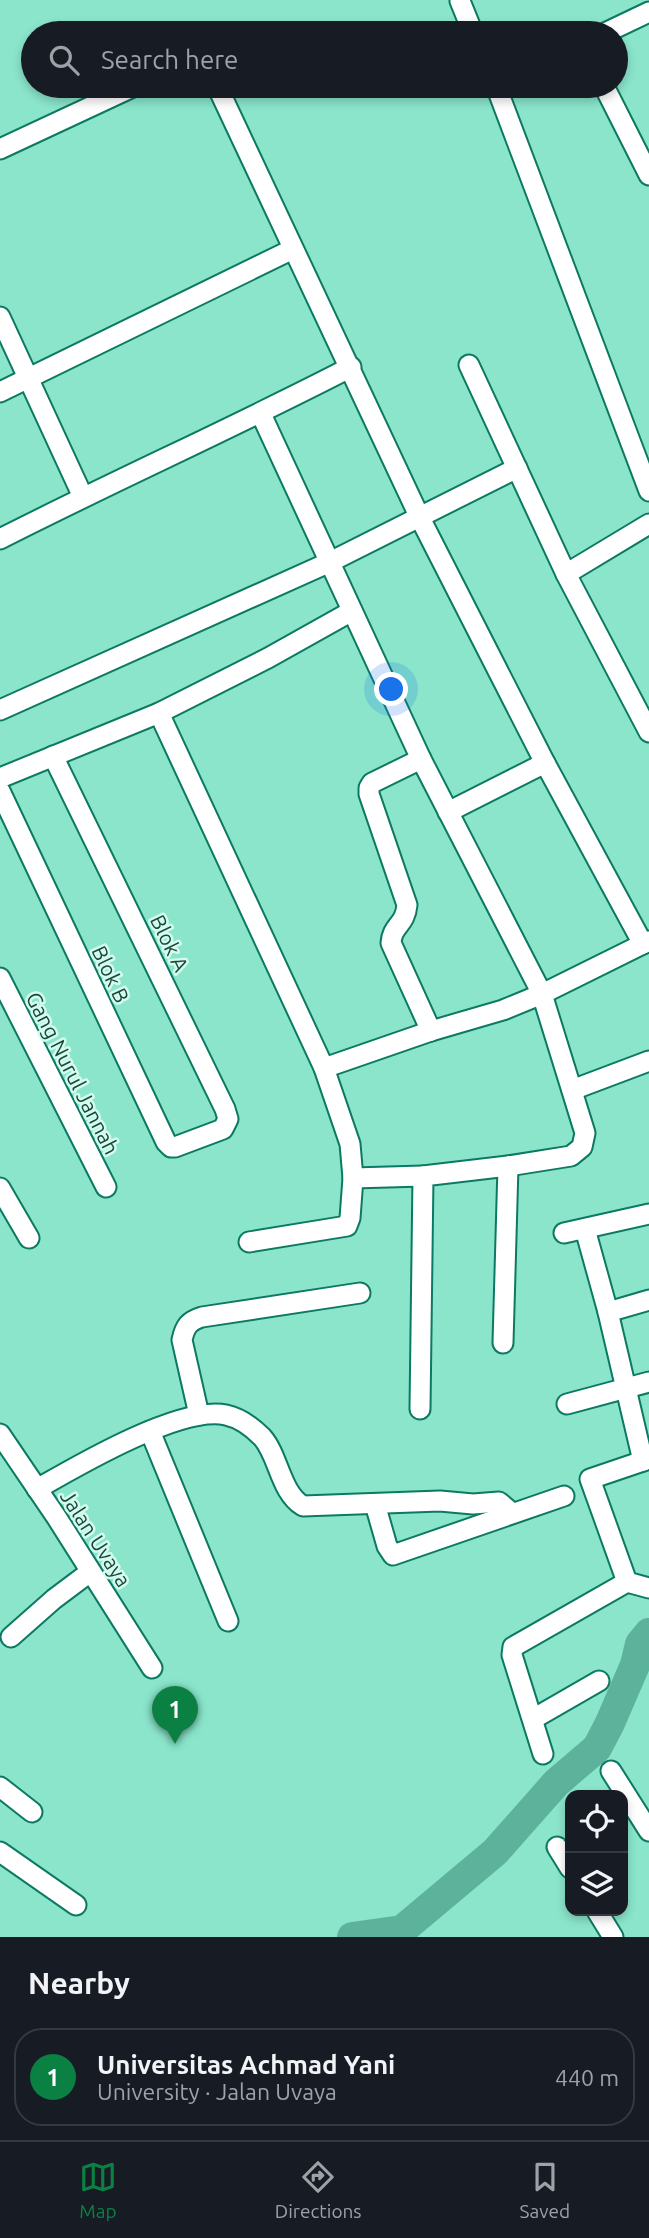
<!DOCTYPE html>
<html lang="en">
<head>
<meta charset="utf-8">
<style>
	:root { --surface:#171b24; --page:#20242c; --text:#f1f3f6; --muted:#9ea1a6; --line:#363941; --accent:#0b8043 }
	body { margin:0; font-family:Ubuntu,sans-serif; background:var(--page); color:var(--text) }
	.controls { position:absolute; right:21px; bottom:21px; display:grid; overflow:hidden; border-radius:14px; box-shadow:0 4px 10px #0003 }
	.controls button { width:63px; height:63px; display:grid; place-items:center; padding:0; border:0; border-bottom:2px solid var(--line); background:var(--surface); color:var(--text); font:35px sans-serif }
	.you { position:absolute; left:392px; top:690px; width:24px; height:24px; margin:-18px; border:5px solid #fff; border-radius:50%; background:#1a73e8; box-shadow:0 0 0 10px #1a73e833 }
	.badge { display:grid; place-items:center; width:46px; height:46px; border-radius:50%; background:var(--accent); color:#fff; font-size:23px; font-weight:700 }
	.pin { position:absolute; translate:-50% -58px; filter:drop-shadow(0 2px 4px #0008) }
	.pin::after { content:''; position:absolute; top:37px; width:24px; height:21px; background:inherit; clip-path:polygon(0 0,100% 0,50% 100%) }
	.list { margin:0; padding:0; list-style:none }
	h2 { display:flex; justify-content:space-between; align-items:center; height:91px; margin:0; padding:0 28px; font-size:30px }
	h2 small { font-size:23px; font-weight:400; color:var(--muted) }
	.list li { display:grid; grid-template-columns:46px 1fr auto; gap:21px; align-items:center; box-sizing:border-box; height:98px; margin:0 14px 14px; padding:0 14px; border:2px solid var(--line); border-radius:28px }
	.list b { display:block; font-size:26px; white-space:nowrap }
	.list p { margin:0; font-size:23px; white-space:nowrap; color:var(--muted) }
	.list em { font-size:23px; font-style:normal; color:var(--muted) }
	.icon { flex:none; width:38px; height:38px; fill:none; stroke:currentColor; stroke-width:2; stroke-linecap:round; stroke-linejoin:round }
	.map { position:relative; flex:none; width:649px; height:1937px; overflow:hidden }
	.search { position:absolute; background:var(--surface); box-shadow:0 4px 10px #0003; left:21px; right:21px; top:21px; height:77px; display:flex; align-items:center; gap:18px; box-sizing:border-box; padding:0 24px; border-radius:38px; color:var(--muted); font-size:26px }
	.sheet { height:203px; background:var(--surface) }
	nav { display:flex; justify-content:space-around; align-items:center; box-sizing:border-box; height:98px; border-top:2px solid var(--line); background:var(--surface); font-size:19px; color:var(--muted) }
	nav a { display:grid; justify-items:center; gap:4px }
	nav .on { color:var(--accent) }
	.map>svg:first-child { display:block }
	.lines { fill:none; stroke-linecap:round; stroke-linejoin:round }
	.river { stroke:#5cb29a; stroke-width:30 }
	.street-casing { stroke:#0c7962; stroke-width:23 }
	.street { stroke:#fff; stroke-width:19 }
	.labels { text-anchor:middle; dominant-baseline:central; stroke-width:5; stroke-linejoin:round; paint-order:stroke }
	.street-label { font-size:21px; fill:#1f453b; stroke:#d1fcee }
</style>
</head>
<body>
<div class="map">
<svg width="649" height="1937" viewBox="0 0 649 1937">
	<rect width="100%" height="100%" fill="#8ae5cb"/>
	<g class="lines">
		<polyline class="river" points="352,1937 402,1930 495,1852 556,1783 597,1748 610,1723 635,1665 640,1644 649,1633"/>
		<g class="street-casing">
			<g id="street">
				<polyline points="460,1 473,33"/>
				<polyline points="605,33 649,12"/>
				<polyline points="217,86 420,518 545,763 643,944"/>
				<polyline points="496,86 649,491"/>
				<polyline points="604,86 649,175"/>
				<polyline points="0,149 135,86"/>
				<polyline points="0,317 83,497"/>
				<polyline points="469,365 566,574 649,732"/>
				<polyline points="0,392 293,249"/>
				<polyline points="261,414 421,759 542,994 585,1133 582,1147 571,1156 508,1166 423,1176 420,1409"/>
				<path d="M0 539C116 480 235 427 351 367"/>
				<polyline points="566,574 649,524"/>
				<polyline points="0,710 330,562 517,468"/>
				<polyline points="159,713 324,1068 350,1144 353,1178 423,1176"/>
				<path d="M421 759 372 783 369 788V794L407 905C405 926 392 925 391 943L431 1031"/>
				<polyline points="0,778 159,713 268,658 352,611"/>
				<polyline points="0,791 166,1142 171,1147 175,1147 223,1129 228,1119 225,1109 53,756"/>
				<polyline points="448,812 545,763"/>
				<polyline points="0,978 106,1187"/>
				<polyline points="324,1068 431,1031 503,1010 542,994 649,941"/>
				<polyline points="572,1090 649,1061"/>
				<polyline points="0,1188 29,1238"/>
				<polyline points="585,1229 608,1312 643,1461"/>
				<polyline points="564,1233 649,1214"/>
				<polyline points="249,1242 347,1226 350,1218 353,1178"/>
				<polyline points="608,1312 649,1300"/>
				<polyline points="503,1343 508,1166"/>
				<polyline points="567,1404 649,1382"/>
				<path d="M199 1415 182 1340C185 1326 189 1321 202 1317L360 1293"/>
				<polyline points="150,1431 228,1621"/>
				<polyline points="0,1434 57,1518 152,1668"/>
				<polyline points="649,1459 590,1479 627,1582 649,1588"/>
				<path d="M37 1489C77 1466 181 1405 226 1415 240 1418 252 1427 262 1437 279 1456 280 1492 303 1506L440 1501 473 1504 499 1502 512 1513"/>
				<polyline points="375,1504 387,1546 393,1555 564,1496"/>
				<polyline points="11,1637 54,1599 90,1572"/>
				<polyline points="533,1719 599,1681"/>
				<polyline points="543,1754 512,1655 513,1647 627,1582"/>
				<polyline points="611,1771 649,1831"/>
				<polyline points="0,1787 32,1812"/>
				<polyline points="557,1847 570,1868"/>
				<polyline points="0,1852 76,1905"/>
				<polyline points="597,1911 613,1937"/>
			</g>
		</g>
		<use href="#street" class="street"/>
	</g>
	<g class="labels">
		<g class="street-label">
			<text transform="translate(170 943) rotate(64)">Blok A</text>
			<text transform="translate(111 974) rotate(65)">Blok B</text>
			<text transform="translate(73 1073) rotate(63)">Gang Nurul Jannah</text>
			<text transform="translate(96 1538) rotate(57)">Jalan Uvaya</text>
		</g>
	</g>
</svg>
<div class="controls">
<button><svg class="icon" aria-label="locate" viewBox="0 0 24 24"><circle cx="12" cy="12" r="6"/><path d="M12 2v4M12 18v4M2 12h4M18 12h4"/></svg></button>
<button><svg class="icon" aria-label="layers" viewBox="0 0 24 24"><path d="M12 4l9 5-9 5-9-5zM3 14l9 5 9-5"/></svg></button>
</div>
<div class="you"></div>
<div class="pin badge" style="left:175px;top:1744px">1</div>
<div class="search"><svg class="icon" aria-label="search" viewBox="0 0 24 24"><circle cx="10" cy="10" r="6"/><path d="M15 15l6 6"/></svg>Search here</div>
</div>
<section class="sheet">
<h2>Nearby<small></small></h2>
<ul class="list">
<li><span class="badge">1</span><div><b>Universitas Achmad Yani</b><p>University · Jalan Uvaya</p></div><em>440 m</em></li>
</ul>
</section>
<nav>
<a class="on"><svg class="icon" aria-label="map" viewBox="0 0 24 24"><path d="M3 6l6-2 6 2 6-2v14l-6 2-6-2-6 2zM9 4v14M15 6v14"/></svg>Map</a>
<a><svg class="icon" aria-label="directions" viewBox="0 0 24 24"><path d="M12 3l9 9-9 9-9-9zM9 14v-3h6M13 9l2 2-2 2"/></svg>Directions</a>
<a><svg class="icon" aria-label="saved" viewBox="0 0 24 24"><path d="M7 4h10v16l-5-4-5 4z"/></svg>Saved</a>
</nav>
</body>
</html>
